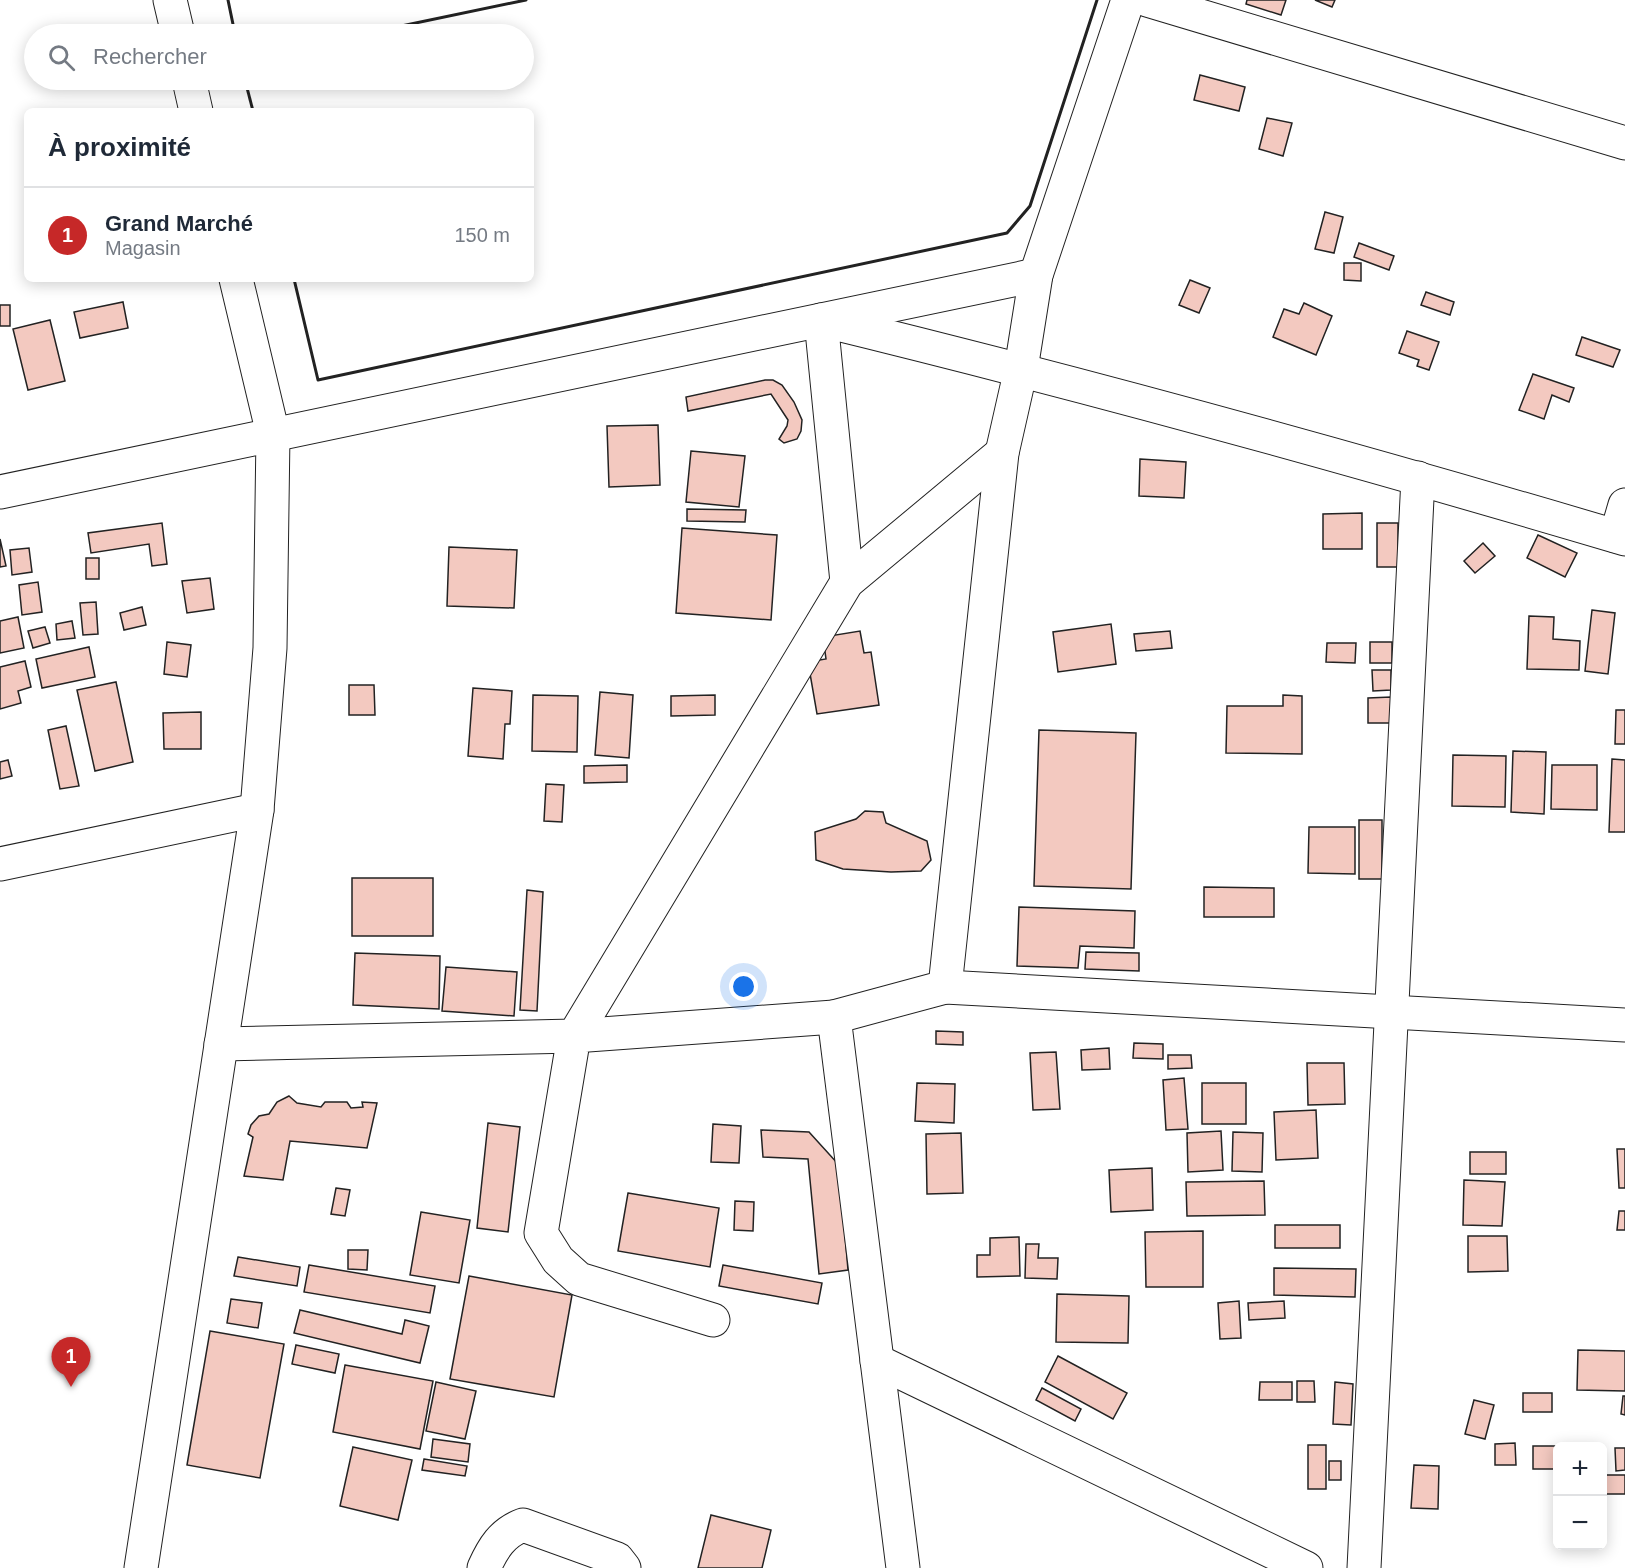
<!DOCTYPE html>
<html lang="fr">
<head>
<meta charset="utf-8">
<style>
	:root { --surface:#fff; --page:#f6f6f7; --text:#1f2937; --muted:#747a83; --line:#e0e1e3; --accent:#c62828 }
	body { margin:0; font-family:Arial,sans-serif; background:var(--page); color:var(--text) }
	.controls { position:absolute; right:18px; bottom:18px; display:grid; overflow:hidden; border-radius:9px; box-shadow:0 3px 15px #0003 }
	.controls button { width:54px; height:54px; display:grid; place-items:center; padding:0; border:0; border-bottom:2px solid var(--line); background:var(--surface); color:var(--text); font:30px sans-serif }
	.you { position:absolute; left:744px; top:987px; width:21px; height:21px; margin:-15px; border:4px solid #fff; border-radius:50%; background:#1a73e8; box-shadow:0 0 0 9px #1a73e833 }
	.badge { display:grid; place-items:center; width:39px; height:39px; border-radius:50%; background:var(--accent); color:#fff; font-size:20px; font-weight:700 }
	.pin { position:absolute; translate:-50% -50px; filter:drop-shadow(0 2px 3px #0008) }
	.pin::after { content:''; position:absolute; top:32px; width:21px; height:18px; background:inherit; clip-path:polygon(0 0,100% 0,50% 100%) }
	.list { margin:0; padding:0; list-style:none }
	h2 { display:flex; justify-content:space-between; align-items:center; height:78px; margin:0; padding:0 24px; font-size:26px }
	h2 small { font-size:20px; font-weight:400; color:var(--muted) }
	.list li { display:grid; grid-template-columns:39px 1fr auto; gap:18px; align-items:center; box-sizing:border-box; height:96px; padding:0 24px; border-top:2px solid var(--line) }
	.list b { display:block; font-size:22px; white-space:nowrap }
	.list p { margin:0; font-size:20px; white-space:nowrap; color:var(--muted) }
	.list em { font-size:20px; font-style:normal; color:var(--muted) }
	.icon { flex:none; width:33px; height:33px; fill:none; stroke:currentColor; stroke-width:2; stroke-linecap:round; stroke-linejoin:round }
	.map { position:relative; flex:none; width:1625px; height:1568px; overflow:hidden }
	.search { position:absolute; background:var(--surface); box-shadow:0 3px 15px #0003; left:24px; top:24px; width:510px; height:66px; display:flex; align-items:center; gap:15px; box-sizing:border-box; padding:0 21px; border-radius:33px; color:var(--muted); font-size:22px }
	.panel { position:absolute; background:var(--surface); box-shadow:0 3px 15px #0003; left:24px; top:108px; width:510px; height:174px; border-radius:9px }
	.map>svg:first-child { display:block }
	.building { fill:#f3c9c0; stroke:#222; stroke-width:1.5 }
	.lines { fill:none; stroke-linecap:round; stroke-linejoin:round }
	.minor-casing { stroke:#222; stroke-width:35 }
	.major-casing { stroke:#222; stroke-width:35 }
	.minor { stroke:#fff; stroke-width:33 }
	.major { stroke:#fff; stroke-width:33 }
	.wall { stroke:#222; stroke-width:3 }
</style>
</head>
<body>
<div class="map">
<svg width="1625" height="1568" viewBox="0 0 1625 1568">
	<rect width="100%" height="100%" fill="#fff"/>
	<g class="building">
		<polygon points="1247,0 1286,0 1281,15 1246,4"/>
		<polygon points="1315,0 1335,0 1332,7"/>
		<polygon points="1200,75 1245,87 1239,111 1194,100"/>
		<polygon points="1267,118 1292,123 1283,156 1259,149"/>
		<polygon points="1325,212 1343,217 1334,253 1315,249"/>
		<polygon points="1359,243 1394,256 1389,270 1354,257"/>
		<polygon points="1344,263 1361,263 1361,281 1344,280"/>
		<polygon points="1190,280 1210,288 1199,313 1179,305"/>
		<polygon points="1426,292 1454,302 1450,315 1421,305"/>
		<polygon points="123,302 128,328 80,338 74,312"/>
		<polygon points="1304,303 1332,316 1316,355 1273,337 1284,309 1299,314"/>
		<rect x="0" y="305" width="10" height="21"/>
		<polygon points="50,320 65,381 28,390 13,329"/>
		<polygon points="1407,331 1439,342 1429,370 1417,366 1419,360 1399,353"/>
		<polygon points="1582,337 1620,350 1613,367 1576,355"/>
		<polygon points="1533,374 1574,388 1569,402 1552,395 1544,419 1519,410"/>
		<polygon points="765,380 773,380 782,385 794,402 802,420 801,431 797,439 784,443 779,439 787,426 788,420 771,394 688,411 686,397"/>
		<polygon points="658,425 660,485 609,487 607,426"/>
		<polygon points="691,451 745,456 739,507 686,502"/>
		<polygon points="1140,459 1186,462 1184,498 1139,496"/>
		<polygon points="687,509 746,510 745,522 687,521"/>
		<polygon points="1362,513 1362,549 1323,549 1323,514"/>
		<polygon points="162,523 167,564 152,566 149,544 91,553 88,533"/>
		<rect x="1377" y="523" width="21" height="44"/>
		<polygon points="682,528 777,535 771,620 676,613"/>
		<polygon points="1538,535 1577,553 1565,577 1527,558"/>
		<polygon points="0,539 6,566 0,567"/>
		<polygon points="1483,543 1495,556 1475,573 1464,561"/>
		<polygon points="449,547 517,550 514,608 447,606"/>
		<polygon points="29,548 32,572 12,575 10,550"/>
		<rect x="86" y="558" width="13" height="21"/>
		<polygon points="210,578 214,609 187,613 182,581"/>
		<polygon points="38,582 42,612 22,615 19,585"/>
		<polygon points="96,602 98,634 83,635 80,603"/>
		<polygon points="142,607 146,625 124,630 120,613"/>
		<polygon points="1592,610 1615,613 1608,674 1585,671"/>
		<polygon points="1529,616 1554,617 1553,639 1580,641 1579,670 1527,669"/>
		<polygon points="18,617 24,648 0,653 0,621"/>
		<polygon points="72,621 75,638 57,640 56,624"/>
		<polygon points="1111,624 1116,664 1058,672 1053,632"/>
		<polygon points="45,627 50,643 33,648 28,631"/>
		<polygon points="860,631 864,653 871,652 879,705 817,714 808,662 826,659 823,637"/>
		<polygon points="1170,631 1172,648 1136,651 1134,634"/>
		<polygon points="167,642 191,645 187,677 164,674"/>
		<rect x="1370" y="642" width="22" height="21"/>
		<polygon points="1327,643 1356,643 1355,663 1326,662"/>
		<polygon points="89,647 95,677 42,688 36,659"/>
		<polygon points="25,661 31,687 18,691 21,703 0,709 0,667"/>
		<polygon points="1372,670 1391,670 1391,690 1373,691"/>
		<polygon points="116,682 133,762 95,771 77,690"/>
		<polygon points="349,685 374,685 375,715 349,715"/>
		<polygon points="473,688 512,691 510,724 505,724 503,759 468,756"/>
		<polygon points="600,692 633,695 629,758 595,755"/>
		<polygon points="533,695 578,696 577,752 532,751"/>
		<polygon points="715,695 715,715 671,716 671,696"/>
		<polygon points="1283,695 1302,696 1302,754 1226,753 1227,706 1283,706"/>
		<polygon points="1391,697 1391,723 1368,723 1368,698"/>
		<polygon points="1616,710 1625,710 1625,744 1615,744"/>
		<polygon points="201,712 201,749 164,749 163,713"/>
		<polygon points="66,726 79,786 60,789 48,730"/>
		<polygon points="1039,730 1136,733 1131,889 1034,886"/>
		<polygon points="1513,751 1546,752 1544,814 1511,812"/>
		<polygon points="1453,755 1506,756 1505,807 1452,806"/>
		<polygon points="1612,759 1625,760 1625,832 1609,832"/>
		<polygon points="8,760 12,776 0,779 0,762"/>
		<polygon points="627,765 627,782 584,783 584,766"/>
		<polygon points="1552,765 1597,765 1597,810 1551,809"/>
		<polygon points="546,784 564,785 562,822 544,821"/>
		<polygon points="865,811 883,812 886,823 927,841 931,860 921,871 891,872 843,869 816,860 815,832 856,819"/>
		<rect x="1359" y="820" width="23" height="59"/>
		<polygon points="1309,827 1355,827 1355,874 1308,873"/>
		<rect x="352" y="878" width="81" height="58"/>
		<polygon points="1204,887 1274,888 1274,917 1204,917"/>
		<polygon points="527,890 543,892 537,1011 520,1010"/>
		<polygon points="1019,907 1135,911 1134,948 1080,946 1078,968 1017,966"/>
		<polygon points="1086,952 1139,953 1139,971 1085,969"/>
		<polygon points="355,953 440,956 439,1009 353,1005"/>
		<polygon points="446,967 517,972 514,1016 442,1011"/>
		<polygon points="936,1031 963,1032 963,1045 936,1044"/>
		<polygon points="1134,1043 1163,1044 1163,1059 1133,1058"/>
		<polygon points="1109,1048 1110,1069 1082,1070 1081,1050"/>
		<polygon points="1056,1052 1060,1109 1033,1110 1030,1053"/>
		<polygon points="1168,1055 1191,1055 1192,1068 1168,1069"/>
		<polygon points="1307,1063 1344,1063 1345,1104 1308,1105"/>
		<polygon points="1184,1078 1188,1129 1166,1130 1163,1080"/>
		<polygon points="917,1083 955,1084 954,1123 915,1121"/>
		<rect x="1202" y="1083" width="44" height="41"/>
		<polygon points="289,1096 297,1103 321,1107 325,1102 347,1102 351,1108 363,1107 362,1102 377,1103 367,1148 290,1141 283,1180 244,1176 253,1137 248,1134 251,1125 259,1116 269,1114 277,1102"/>
		<polygon points="1316,1110 1318,1158 1276,1160 1274,1112"/>
		<polygon points="488,1123 520,1127 508,1232 477,1228"/>
		<polygon points="713,1124 741,1126 739,1163 711,1162"/>
		<polygon points="761,1130 809,1132 839,1165 848,1270 819,1274 808,1159 763,1157"/>
		<polygon points="1221,1131 1223,1170 1188,1172 1187,1133"/>
		<polygon points="1233,1132 1263,1133 1262,1172 1232,1171"/>
		<polygon points="961,1133 963,1193 927,1194 926,1134"/>
		<polygon points="1617,1149 1625,1149 1625,1188 1619,1188"/>
		<rect x="1470" y="1152" width="36" height="22"/>
		<polygon points="1152,1168 1153,1210 1111,1212 1109,1170"/>
		<polygon points="1464,1180 1505,1182 1502,1226 1463,1225"/>
		<polygon points="1264,1181 1265,1215 1187,1216 1186,1182"/>
		<polygon points="336,1188 350,1190 345,1216 331,1214"/>
		<polygon points="628,1193 719,1208 710,1267 618,1251"/>
		<polygon points="735,1201 754,1202 753,1231 734,1230"/>
		<polygon points="1619,1211 1625,1211 1625,1230 1617,1230"/>
		<polygon points="421,1212 470,1220 459,1283 410,1275"/>
		<rect x="1275" y="1225" width="65" height="23"/>
		<polygon points="1203,1231 1203,1287 1146,1287 1145,1232"/>
		<polygon points="1468,1236 1507,1236 1508,1271 1468,1272"/>
		<polygon points="1019,1237 1020,1276 977,1277 977,1255 990,1255 990,1238"/>
		<polygon points="1026,1244 1039,1244 1038,1258 1058,1258 1057,1279 1025,1278"/>
		<polygon points="348,1250 368,1250 367,1270 348,1269"/>
		<polygon points="238,1257 300,1267 297,1286 234,1276"/>
		<polygon points="309,1265 435,1286 430,1313 304,1292"/>
		<polygon points="723,1265 822,1283 818,1304 719,1286"/>
		<polygon points="1274,1268 1356,1269 1355,1297 1274,1295"/>
		<polygon points="469,1276 572,1295 554,1397 450,1379"/>
		<polygon points="1057,1294 1129,1296 1128,1343 1056,1342"/>
		<polygon points="231,1299 262,1303 258,1328 227,1323"/>
		<polygon points="1239,1301 1241,1338 1220,1339 1218,1303"/>
		<polygon points="1284,1301 1285,1318 1249,1320 1248,1303"/>
		<polygon points="300,1310 402,1334 405,1320 429,1326 420,1363 294,1333"/>
		<polygon points="210,1331 284,1344 260,1478 187,1465"/>
		<polygon points="296,1345 339,1354 335,1373 292,1364"/>
		<polygon points="1578,1350 1625,1351 1625,1391 1577,1390"/>
		<polygon points="1058,1356 1127,1393 1113,1419 1045,1382"/>
		<polygon points="345,1365 433,1381 420,1449 333,1432"/>
		<polygon points="1297,1381 1314,1381 1315,1402 1297,1402"/>
		<polygon points="436,1382 476,1391 465,1439 426,1431"/>
		<polygon points="1260,1382 1292,1382 1292,1400 1259,1400"/>
		<polygon points="1335,1382 1353,1384 1351,1425 1333,1424"/>
		<polygon points="1042,1388 1081,1409 1075,1421 1036,1400"/>
		<rect x="1523" y="1393" width="29" height="19"/>
		<polygon points="1623,1396 1625,1396 1625,1415 1621,1414"/>
		<polygon points="1474,1400 1494,1405 1485,1439 1465,1434"/>
		<polygon points="433,1439 470,1444 468,1462 431,1457"/>
		<polygon points="1515,1443 1516,1465 1495,1465 1495,1444"/>
		<rect x="1308" y="1445" width="18" height="44"/>
		<rect x="1533" y="1446" width="23" height="23"/>
		<polygon points="353,1447 412,1460 398,1520 340,1506"/>
		<polygon points="1615,1448 1625,1448 1625,1470 1616,1471"/>
		<polygon points="424,1459 467,1466 465,1476 422,1470"/>
		<rect x="1329" y="1461" width="12" height="19"/>
		<polygon points="1414,1465 1439,1466 1438,1509 1411,1508"/>
		<rect x="1602" y="1475" width="23" height="19"/>
		<polygon points="711,1515 771,1530 762,1568 698,1568"/>
	</g>
	<g class="lines">
		<g class="minor-casing">
			<g id="minor">
				<polyline points="1147,0 1625,143"/>
				<polyline points="0,492 1036,275"/>
				<polyline points="1616,536 1625,505"/>
				<path d="M847 582 821 320C1091 386 1359 460 1625 539"/>
				<polyline points="0,864 257,810"/>
				<polyline points="945,987 1625,1025"/>
				<polyline points="221,1044 574,1036 847,582 1002,453"/>
				<polyline points="713,1320 579,1279 558,1260 541,1233 574,1036 834,1017"/>
				<polyline points="877,1361 1306,1568"/>
				<path d="M484 1568C493 1548 502 1533 523 1525L617 1559 624 1568"/>
				<polyline points="903,1568 834,1017 945,987 1002,453 1021,369 1036,275 1128,0"/>
				<polyline points="1364,1568 1418,478"/>
			</g>
		</g>
		<g class="major-casing">
			<g id="major">
				<polyline points="170,0 178,34"/>
				<polyline points="189,80 196,111"/>
				<polyline points="141,1568 257,810 270,648 273,434 236,279"/>
			</g>
		</g>
		<use href="#minor" class="minor"/>
		<use href="#major" class="major"/>
		<g class="wall">
			<polyline points="228,0 235,34"/>
			<polyline points="363,34 526,0"/>
			<polyline points="245,80 253,111"/>
			<polyline points="294,279 318,380 1007,233 1030,206 1097,0"/>
		</g>
	</g>
</svg>
<div class="controls">
<button>+</button>
<button>−</button>
</div>
<div class="you"></div>
<div class="pin badge" style="left:71px;top:1387px">1</div>
<div class="search"><svg class="icon" aria-label="search" viewBox="0 0 24 24"><circle cx="10" cy="10" r="6"/><path d="M15 15l6 6"/></svg>Rechercher</div>
<section class="panel">
<h2>À proximité<small></small></h2>
<ul class="list">
<li><span class="badge">1</span><div><b>Grand Marché</b><p>Magasin</p></div><em>150 m</em></li>
</ul>
</section>
</div>
</body>
</html>
